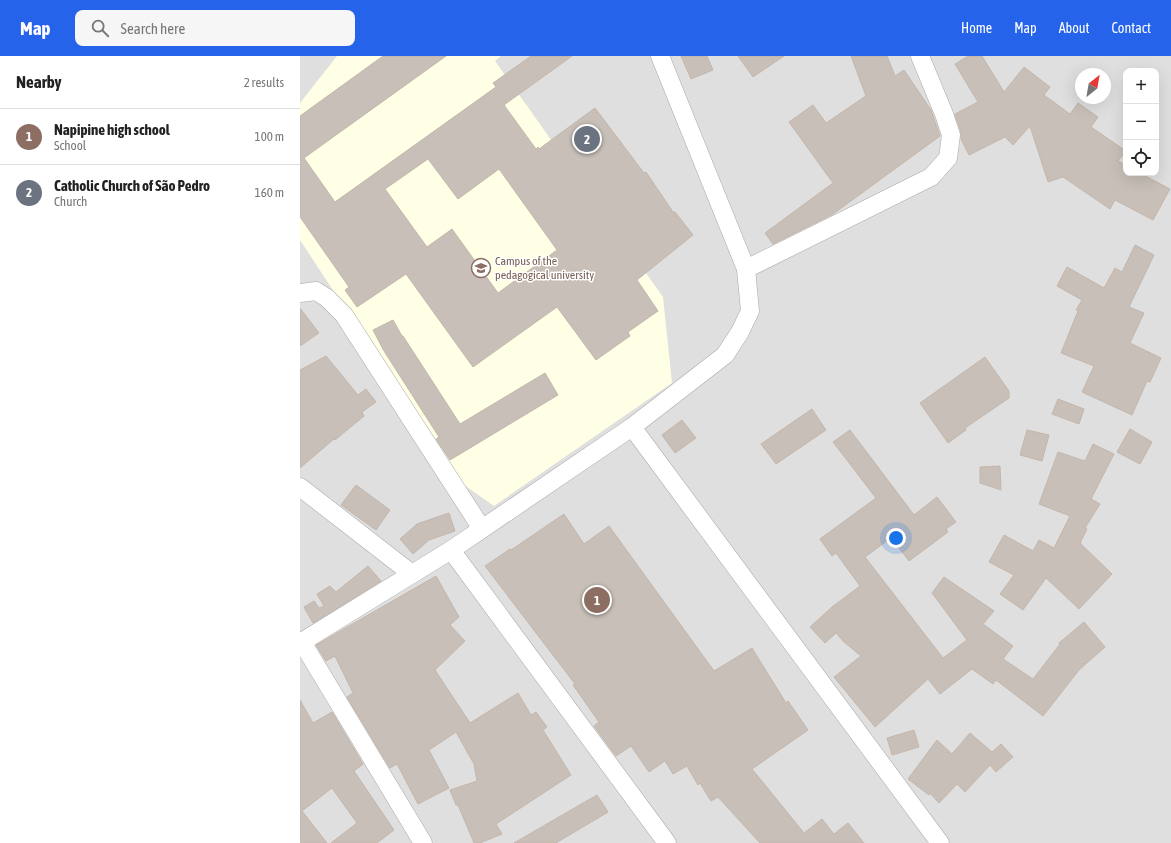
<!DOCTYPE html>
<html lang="en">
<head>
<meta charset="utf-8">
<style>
	:root { --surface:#fff; --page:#f6f6f6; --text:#222; --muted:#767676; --line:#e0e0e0; --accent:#2563eb }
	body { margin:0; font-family:"Asap Condensed",sans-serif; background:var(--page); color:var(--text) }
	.controls { position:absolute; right:12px; top:12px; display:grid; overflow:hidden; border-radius:8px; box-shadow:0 4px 16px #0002 }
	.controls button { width:36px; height:36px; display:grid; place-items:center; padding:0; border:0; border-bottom:1px solid var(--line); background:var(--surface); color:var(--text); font:20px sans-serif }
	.compass { position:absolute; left:775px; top:12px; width:36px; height:36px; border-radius:50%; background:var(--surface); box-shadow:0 4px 16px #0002; rotate:31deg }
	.you { position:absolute; left:596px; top:482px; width:14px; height:14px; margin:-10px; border:3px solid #fff; border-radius:50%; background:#1a73e8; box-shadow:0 0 0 6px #1a73e833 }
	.badge { display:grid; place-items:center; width:26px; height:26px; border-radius:50%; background:var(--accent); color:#fff; font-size:13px; font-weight:700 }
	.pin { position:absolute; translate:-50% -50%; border:2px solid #fff; box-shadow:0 1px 4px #0006 }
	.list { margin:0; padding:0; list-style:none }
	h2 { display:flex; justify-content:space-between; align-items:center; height:52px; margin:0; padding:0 16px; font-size:17px }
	h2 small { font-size:13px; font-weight:400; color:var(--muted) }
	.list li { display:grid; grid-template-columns:26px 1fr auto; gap:12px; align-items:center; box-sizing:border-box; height:56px; padding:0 16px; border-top:1px solid var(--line) }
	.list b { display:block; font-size:15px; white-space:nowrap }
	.list p { margin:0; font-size:13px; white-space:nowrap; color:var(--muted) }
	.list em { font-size:13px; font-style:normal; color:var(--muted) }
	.icon { flex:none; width:22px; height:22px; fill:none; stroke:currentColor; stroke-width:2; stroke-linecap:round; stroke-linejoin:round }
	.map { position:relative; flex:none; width:871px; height:787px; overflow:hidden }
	header { display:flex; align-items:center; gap:24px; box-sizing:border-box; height:56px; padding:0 20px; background:var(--accent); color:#fff }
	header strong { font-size:19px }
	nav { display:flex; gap:22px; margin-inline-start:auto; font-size:14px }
	.search { width:280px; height:36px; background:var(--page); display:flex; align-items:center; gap:10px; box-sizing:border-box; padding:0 14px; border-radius:8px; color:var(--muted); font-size:15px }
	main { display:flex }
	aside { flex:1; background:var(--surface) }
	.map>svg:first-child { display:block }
	.residential { fill:#e0dfdf; fill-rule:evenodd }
	.education { fill:#ffffe5 }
	.building { fill:#c7bfb8; stroke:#c4b6ab; fill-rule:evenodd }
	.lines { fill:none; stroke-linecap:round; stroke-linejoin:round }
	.street-casing { stroke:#a9a9a9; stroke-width:19 }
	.street { stroke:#fff; stroke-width:18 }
	.labels { text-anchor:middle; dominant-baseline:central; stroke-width:3; stroke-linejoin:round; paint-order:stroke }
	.education-label { font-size:12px; fill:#785e54; stroke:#fff; text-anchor:start }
</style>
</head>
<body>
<header>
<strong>Map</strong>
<div class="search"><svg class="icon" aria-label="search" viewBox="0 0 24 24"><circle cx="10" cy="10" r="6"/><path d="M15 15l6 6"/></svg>Search here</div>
<nav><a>Home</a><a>Map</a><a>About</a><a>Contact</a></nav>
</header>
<main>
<aside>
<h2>Nearby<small>2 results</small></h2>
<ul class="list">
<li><span class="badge" style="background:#8d6e63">1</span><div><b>Napipine high school</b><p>School</p></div><em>100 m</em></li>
<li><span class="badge" style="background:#6b7280">2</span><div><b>Catholic Church of São Pedro</b><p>Church</p></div><em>160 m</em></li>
</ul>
</aside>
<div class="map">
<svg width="871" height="787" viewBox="0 0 871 787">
	<rect width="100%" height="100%" fill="#f2efe9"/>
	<path class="residential" d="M0 0H871V787H0ZM826 15H856V117H826ZM781 18H805V42H781Z"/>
	<polygon class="education" points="37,0 201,0 195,5 363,241 372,327 194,450 164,429 141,399 0,184 0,47"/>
	<g class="building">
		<path d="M83 0H146L4 102 35 146 196 31 193 27 231 0H272L204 49 236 93 238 91 239 93 295 52 344 117 346 116 373 156H375L393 179 337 224 358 255 328 276 330 280 296 304 257 251 173 311 106 218 57 251 45 234 49 231 0 161V60ZM128 103 158 143 199 113 257 194 198 237 152 173 127 191 85 133Z"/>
		<polygon points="381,0 407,0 413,14 391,23"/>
		<polygon points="438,0 484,0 453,21"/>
		<polygon points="551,0 587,0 595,20 604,14 631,54 640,80 533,158 473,188 465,177 533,127 489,66 513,49 526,67 566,40"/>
		<polygon points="668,0 682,0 704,36 724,11 750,31 744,39 770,58 778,47 798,61 791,71 826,95 818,105 826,109 826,117 840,117 870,133 853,164 815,144 810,153 763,121 748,126 730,70 713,89 705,81 669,99 661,83 661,76 655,58 678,46 655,8"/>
		<polygon points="835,189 854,199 829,251 844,257 830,287 861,302 850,326 847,325 832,359 782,336 794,310 761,297 778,255 776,254 782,244 757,230 767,211 804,232 815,212 822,216"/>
		<polygon points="0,252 19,277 0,290"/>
		<polygon points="93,264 102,280 103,280 160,368 245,317 258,339 150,404 136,383 139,381 84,295 73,274"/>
		<polygon points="26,300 58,339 66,333 76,346 62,356 64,360 35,384 34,383 0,412 0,314"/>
		<polygon points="685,301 709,335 709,342 665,372 666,374 648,387 620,347"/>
		<polygon points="758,343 784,353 779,368 752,358"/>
		<polygon points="512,353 526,374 476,408 461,388"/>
		<polygon points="382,364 396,382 375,397 362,379"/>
		<polygon points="830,373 852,386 840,408 817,396"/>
		<polygon points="550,374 614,459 637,441 656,466 646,473 648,476 609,505 591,482 565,501 643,602 667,584 632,537 644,521 694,555 683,568 713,590 703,603 733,623 760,588 759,587 784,566 805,591 779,614 743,660 696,624 693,628 672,613 640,638 628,623 575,671 534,621 561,600 543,585 536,577 525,587 510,571 532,551 560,530 536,497 532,500 520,483 576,442 533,386"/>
		<polygon points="727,374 749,379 742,405 720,399"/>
		<polygon points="793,388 814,398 791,443 800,448 785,472 787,473 780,487 812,518 779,553 746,522 723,554 700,538 714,519 689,506 704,479 733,495 739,484 754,492 770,460 739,448 758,396 785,405"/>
		<polygon points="700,410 701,434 680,427 680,411"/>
		<polygon points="56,429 90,454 76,474 41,449"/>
		<polygon points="149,457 155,475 129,484 113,498 100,483 117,468"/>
		<polygon points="264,458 284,488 309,470 414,615 452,592 486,647 488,645 508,674 452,713 504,777 522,763 534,778 548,767 564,787 460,787 418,741 411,745 400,727 398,729 387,710 373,718 365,705 349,716 331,690 316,700 294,670 299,666 273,629 275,628 185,510 210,493 211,494"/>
		<polygon points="68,510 81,525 13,567 4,551 14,545 19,552 24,550 17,538 30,530 36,536"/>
		<polygon points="136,520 159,561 150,569 165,585 135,614 170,667 218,637 231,659 236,656 247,671 243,674 271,719 196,768 202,778 180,787 174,787 158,749 156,749 150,734 177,725 174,708 156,676 129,694 149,732 118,748 97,708 90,712 47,641 53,637 35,600 26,605 16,589"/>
		<polygon points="0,644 13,667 32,656 63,708 54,715 94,774 77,787 31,787 57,767 32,732 2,755 27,787 0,787"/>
		<polygon points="614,674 619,691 592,699 587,682"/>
		<polygon points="670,677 692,696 701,688 713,701 696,716 690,709 665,736 657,728 639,747 630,737 629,739 608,723 637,684 652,698"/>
		<polygon points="297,739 308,756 266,781 256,787 214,787"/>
	</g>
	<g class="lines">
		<g class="street-casing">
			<g id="street">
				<polyline points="446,213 631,121 648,102 651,79 644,58 620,0"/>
				<polyline points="0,237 16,235 27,242 44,259 182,473"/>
				<polyline points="332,371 640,787"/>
				<polyline points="0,431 112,518"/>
				<polyline points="151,494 367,787"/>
				<polyline points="2,586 123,787"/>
				<polyline points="0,587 151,494 332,371 425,299 440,276 450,255 446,213 360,0"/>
			</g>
		</g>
		<use href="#street" class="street"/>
	</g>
	<defs>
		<g id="university-ring" transform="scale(1)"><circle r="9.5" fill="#fff" stroke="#8d6e63" stroke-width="1.5"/><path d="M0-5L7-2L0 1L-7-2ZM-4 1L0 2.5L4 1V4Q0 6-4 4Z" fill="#8d6e63"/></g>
	</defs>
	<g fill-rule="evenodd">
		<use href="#university-ring" x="181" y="212"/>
	</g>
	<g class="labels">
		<g class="education-label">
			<text x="195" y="205">Campus of the<tspan x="195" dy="14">pedagogical university</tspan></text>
		</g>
	</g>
</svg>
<div class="controls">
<button>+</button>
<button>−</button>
<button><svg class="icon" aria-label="locate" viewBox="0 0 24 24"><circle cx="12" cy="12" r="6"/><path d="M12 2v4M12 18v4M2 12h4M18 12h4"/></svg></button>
</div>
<svg class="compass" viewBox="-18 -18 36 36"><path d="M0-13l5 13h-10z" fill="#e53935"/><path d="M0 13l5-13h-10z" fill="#767676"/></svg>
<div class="you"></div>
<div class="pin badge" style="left:297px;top:544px;background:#8d6e63">1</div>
<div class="pin badge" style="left:287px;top:83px;background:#6b7280">2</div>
</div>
</main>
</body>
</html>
